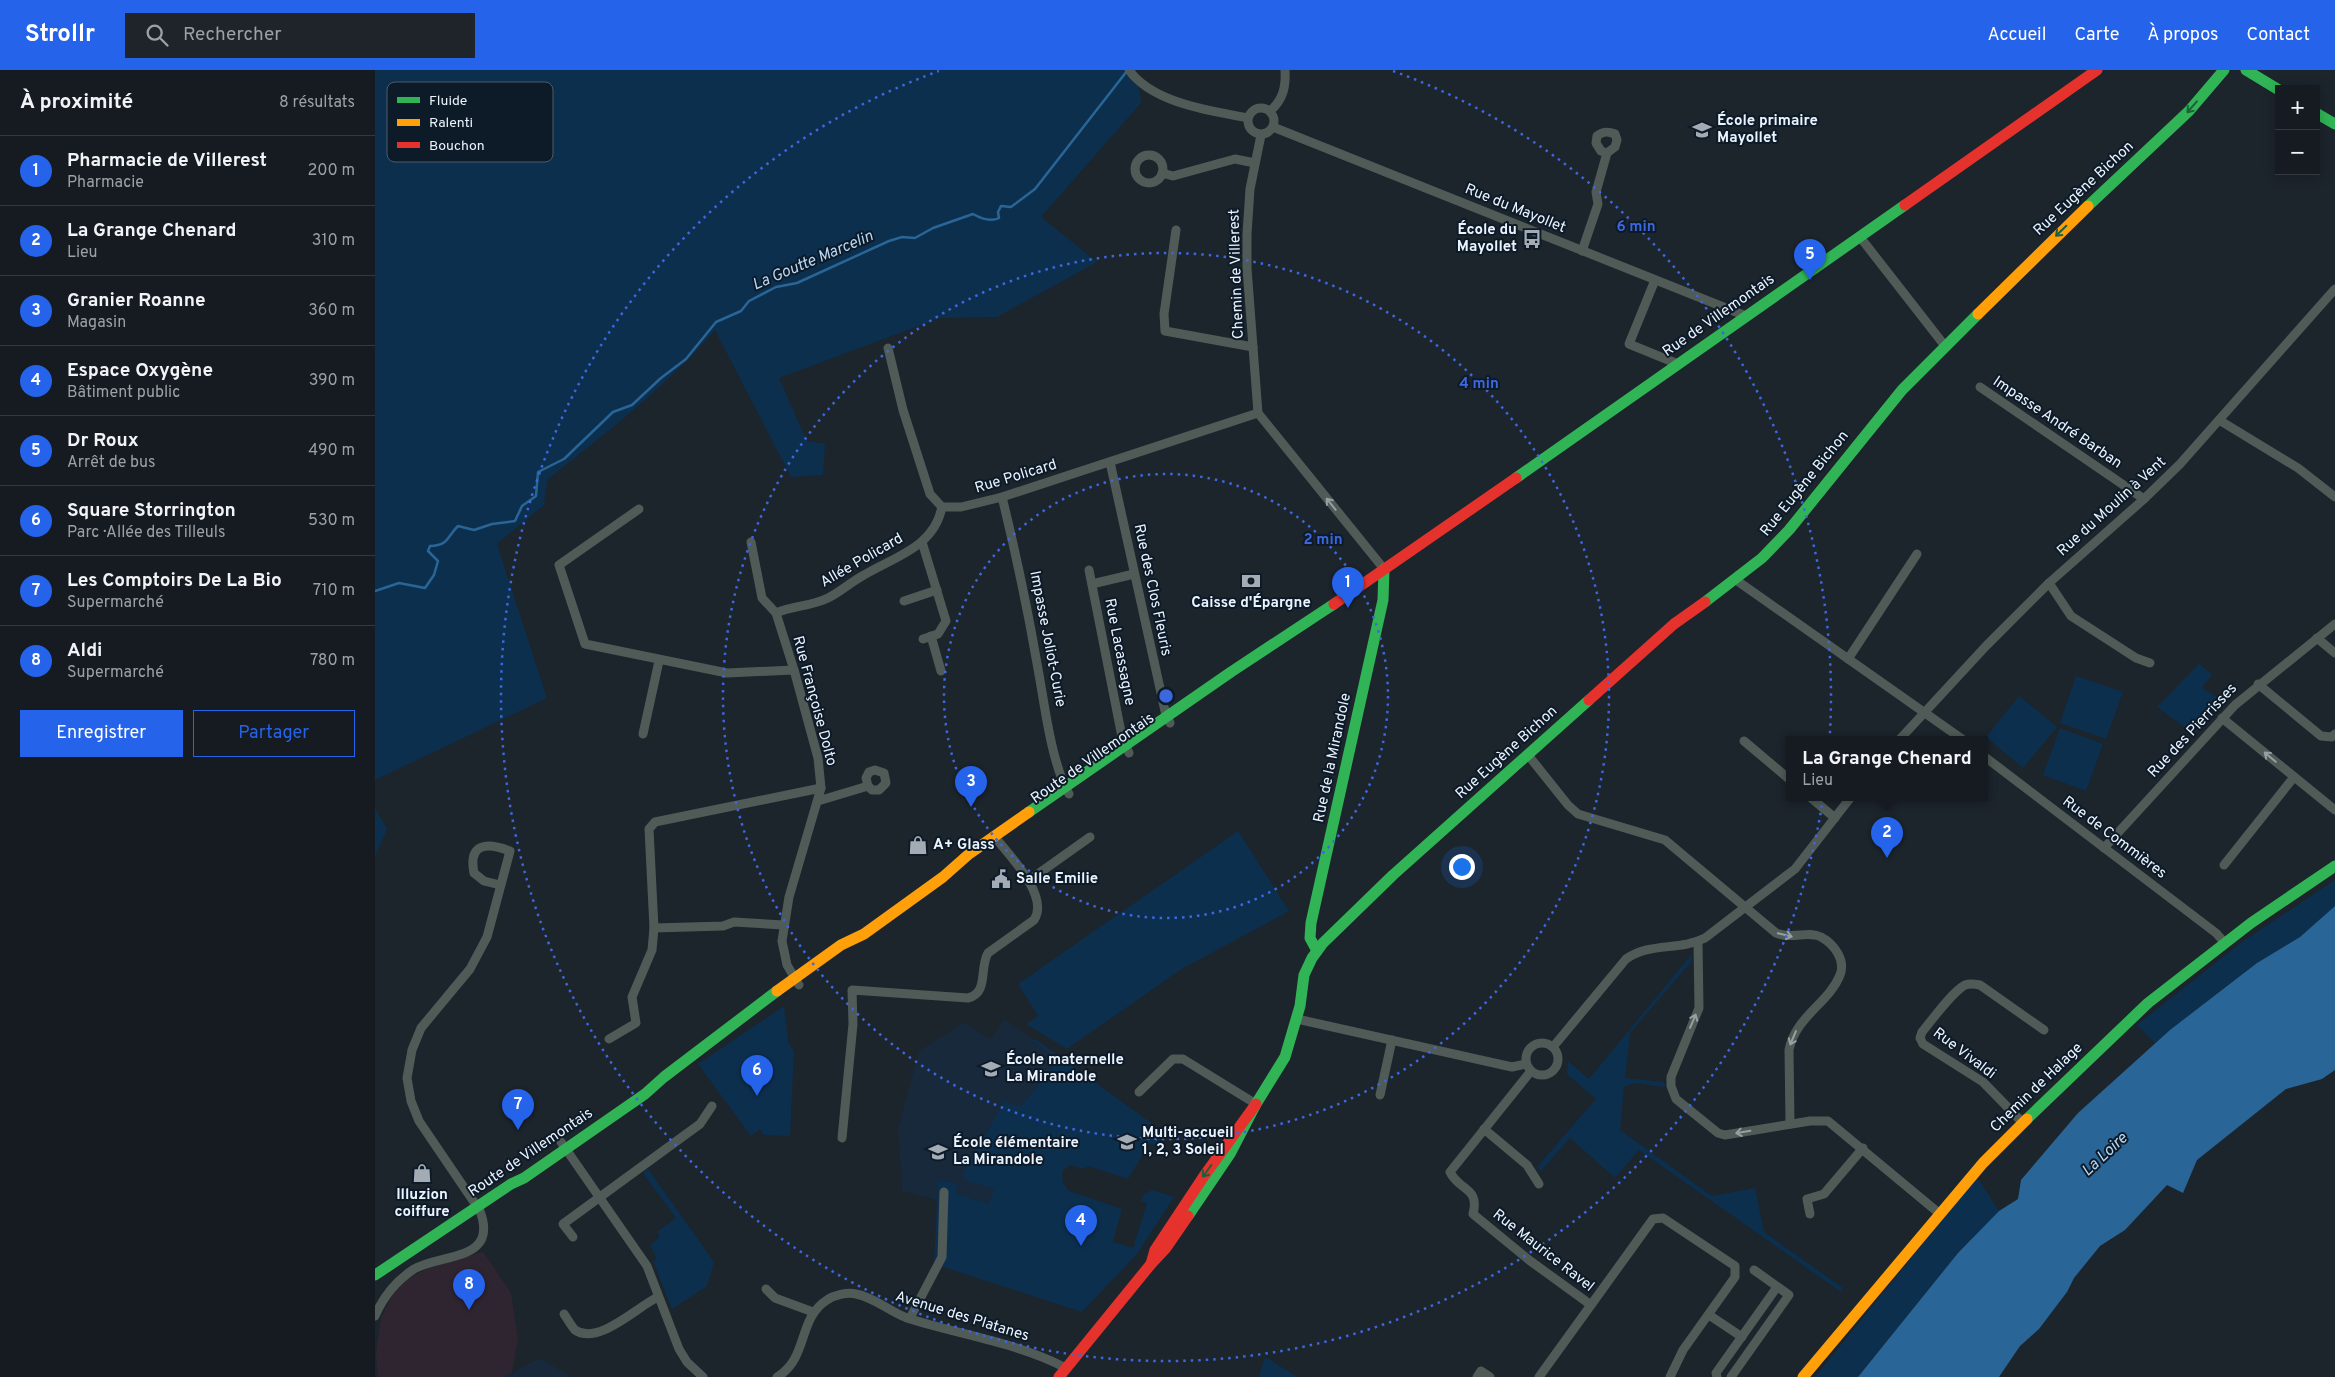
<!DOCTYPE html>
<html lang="fr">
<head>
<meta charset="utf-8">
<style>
	:root { --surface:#151b21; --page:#1e242a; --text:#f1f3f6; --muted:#9da1a5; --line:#34393f; --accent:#2563eb }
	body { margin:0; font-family:Overpass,sans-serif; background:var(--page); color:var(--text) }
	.controls { position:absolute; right:15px; top:15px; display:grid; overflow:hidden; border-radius:0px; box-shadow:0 2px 12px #0003 }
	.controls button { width:45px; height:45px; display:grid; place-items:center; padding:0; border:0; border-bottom:1px solid var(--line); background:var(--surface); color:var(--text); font:25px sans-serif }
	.you { position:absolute; left:1086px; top:796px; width:18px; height:18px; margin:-12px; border:4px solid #fff; border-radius:50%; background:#1a73e8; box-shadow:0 0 0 8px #1a73e833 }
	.badge { display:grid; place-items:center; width:32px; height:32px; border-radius:50%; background:var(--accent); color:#fff; font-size:16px; font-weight:700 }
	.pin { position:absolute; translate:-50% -41px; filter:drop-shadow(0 1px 2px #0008) }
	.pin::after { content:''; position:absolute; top:26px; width:18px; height:15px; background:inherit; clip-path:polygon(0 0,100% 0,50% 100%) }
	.popup { position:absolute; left:1411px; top:666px; width:202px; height:65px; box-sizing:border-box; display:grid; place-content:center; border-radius:0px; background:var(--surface); filter:drop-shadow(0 1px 4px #0005); font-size:16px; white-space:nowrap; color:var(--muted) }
	.popup b { font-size:19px; color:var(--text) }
	.popup::after { content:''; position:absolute; left:50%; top:100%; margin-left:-10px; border:10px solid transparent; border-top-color:var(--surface) }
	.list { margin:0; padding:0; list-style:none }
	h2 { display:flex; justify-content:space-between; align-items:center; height:65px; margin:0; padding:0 20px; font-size:21px }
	h2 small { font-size:16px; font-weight:400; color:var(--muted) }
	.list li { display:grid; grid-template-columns:32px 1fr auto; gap:15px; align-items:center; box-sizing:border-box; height:70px; padding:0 20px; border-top:1px solid var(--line) }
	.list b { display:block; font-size:19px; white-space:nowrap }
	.list p { margin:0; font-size:16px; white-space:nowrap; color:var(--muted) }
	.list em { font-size:16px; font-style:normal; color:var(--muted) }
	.actions { display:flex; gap:10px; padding:15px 20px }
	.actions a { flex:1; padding:11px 0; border:1px solid var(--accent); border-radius:0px; text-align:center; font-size:18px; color:var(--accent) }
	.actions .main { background:var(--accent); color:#fff }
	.icon { flex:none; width:28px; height:28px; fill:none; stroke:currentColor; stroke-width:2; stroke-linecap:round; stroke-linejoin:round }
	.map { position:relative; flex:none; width:1960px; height:1307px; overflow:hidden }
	header { display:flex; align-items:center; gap:30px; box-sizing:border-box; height:70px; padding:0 25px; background:var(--accent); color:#fff }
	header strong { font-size:24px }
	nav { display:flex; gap:28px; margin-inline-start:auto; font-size:18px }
	.search { width:350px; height:45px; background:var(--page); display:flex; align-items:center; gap:12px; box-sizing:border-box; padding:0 18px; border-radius:0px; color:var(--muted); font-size:19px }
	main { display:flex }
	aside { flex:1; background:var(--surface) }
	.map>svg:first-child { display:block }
	.commercial { fill:#2f2531 }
	.built { fill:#18293b }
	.green { fill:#0d2f4e }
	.water { fill:#296596 }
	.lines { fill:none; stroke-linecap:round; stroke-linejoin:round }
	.stream { stroke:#296596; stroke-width:2.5 }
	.street { stroke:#505b57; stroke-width:9 }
	.fast { stroke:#30b455; stroke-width:11 }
	.slow { stroke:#ff9f0a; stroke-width:11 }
	.jam { stroke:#e5322d; stroke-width:11 }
	.oneway { stroke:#1d5f3c }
	.oneway2 { stroke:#96a0a2 }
	.ring { fill:none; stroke:#3c67de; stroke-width:2.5; stroke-dasharray:2.5 5 }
	.labels { text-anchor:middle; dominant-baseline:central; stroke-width:4; stroke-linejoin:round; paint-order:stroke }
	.poi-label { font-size:15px; font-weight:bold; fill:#ebf4fe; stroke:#0d1a28; text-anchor:start }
	.street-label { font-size:15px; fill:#ebf4fe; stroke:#0d1a28 }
	.water-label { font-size:16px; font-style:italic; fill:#b6d7f6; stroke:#0d1a28 }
	.key { fill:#0d1a28; stroke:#505b68; stroke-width:1 }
	.key-label { font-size:14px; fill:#ebf4fe }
	.centre { fill:#3c67de; stroke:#0d1a28; stroke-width:2.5 }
	.ring-label { font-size:15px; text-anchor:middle; font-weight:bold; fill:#3c67de; stroke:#0d1a28; stroke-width:4; stroke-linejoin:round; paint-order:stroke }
</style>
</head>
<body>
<header>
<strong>Strollr</strong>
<div class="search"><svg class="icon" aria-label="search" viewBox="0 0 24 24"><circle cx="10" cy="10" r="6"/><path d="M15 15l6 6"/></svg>Rechercher</div>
<nav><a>Accueil</a><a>Carte</a><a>À propos</a><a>Contact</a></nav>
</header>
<main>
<aside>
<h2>À proximité<small>8 résultats</small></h2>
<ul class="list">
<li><span class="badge">1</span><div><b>Pharmacie de Villerest</b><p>Pharmacie</p></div><em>200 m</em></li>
<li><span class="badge">2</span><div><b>La Grange Chenard</b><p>Lieu</p></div><em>310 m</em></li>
<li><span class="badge">3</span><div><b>Granier Roanne</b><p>Magasin</p></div><em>360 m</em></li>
<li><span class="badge">4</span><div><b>Espace Oxygène</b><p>Bâtiment public</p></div><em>390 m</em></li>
<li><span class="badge">5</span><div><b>Dr Roux</b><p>Arrêt de bus</p></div><em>490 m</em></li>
<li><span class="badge">6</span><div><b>Square Storrington</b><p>Parc · Allée des Tilleuls</p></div><em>530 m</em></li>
<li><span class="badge">7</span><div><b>Les Comptoirs De La Bio</b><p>Supermarché</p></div><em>710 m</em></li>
<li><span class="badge">8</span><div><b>Aldi</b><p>Supermarché</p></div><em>780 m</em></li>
</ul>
<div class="actions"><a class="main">Enregistrer</a><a>Partager</a></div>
</aside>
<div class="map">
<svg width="1960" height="1307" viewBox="0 0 1960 1307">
	<rect width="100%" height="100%" fill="#1c242c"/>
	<polygon class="commercial" points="108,1182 136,1223 143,1269 137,1303 128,1307 3,1307 1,1284 6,1248 18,1224 34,1208 61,1194"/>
	<g class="built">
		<polygon points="630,949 684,990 647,1035 637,1035 630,1031 613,1118 619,1119 614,1134 579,1123 583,1113 563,1111 562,1130 527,1121 523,1058 544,981 589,952 615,969"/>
		<polygon points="165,1288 197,1307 128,1307 137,1303"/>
	</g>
	<g class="green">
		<path d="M0 0H761L766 33 666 147 722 192 622 247 565 248 404 308 432 371 450 374 448 405 416 407 340 260C290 318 231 363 172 410L169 435 122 474 172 628 0 710Z"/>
		<polygon points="1824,594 1837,604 1827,618 1850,632 1819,664 1782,637"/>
		<polygon points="1701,606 1748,622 1731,669 1685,653"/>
		<polygon points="1644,626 1682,657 1648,698 1611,667"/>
		<polygon points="1685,658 1728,674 1711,721 1668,705"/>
		<polygon points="0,738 12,759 0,787"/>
		<polygon points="863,761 914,841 805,900 692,979 651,954 663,946 643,914"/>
		<polygon points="1960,810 1960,836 1925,867 1882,893 1780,973 1762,955 1867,872"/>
		<polygon points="1317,884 1317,891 1255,963 1250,1008 1289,1012 1290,1017 1259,1013 1249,1017 1245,1060 1337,1126 1380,1118 1389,1162 1468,1218 1466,1222 1264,1080 1240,1108 1195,1068 1166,1101 1162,1097 1221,1029 1192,1004 1193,991 1214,1009"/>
		<polygon points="409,936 413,972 419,981 415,1066 389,1065 385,1059 376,1066 323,994"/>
		<polygon points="654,968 663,971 790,1063 782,1075 774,1074 753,1109 713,1096 709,1099 695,1095 687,1102 688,1113 694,1121 747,1139 738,1172 758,1178 772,1133 766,1131 769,1124 777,1120 799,1127 762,1184 707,1242 559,1194 563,1111 583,1113 580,1123 614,1134 619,1119 593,1111 587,1106 630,1030 637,1035 647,1035 684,990"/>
		<polygon points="273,1099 339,1192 332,1216 297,1239 278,1191 282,1189 275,1175 285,1167 282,1162 301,1148 268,1103"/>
		<polygon points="1602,1107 1624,1141 1583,1183 1483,1307 1440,1307"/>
		<polygon points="890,1287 923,1307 884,1307"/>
	</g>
	<polygon class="water" points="1960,836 1960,1000 1947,1009 1911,1019 1822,1090 1808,1123 1792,1115 1750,1160 1725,1176 1699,1208 1692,1222 1664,1259 1645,1276 1624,1307 1483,1307 1583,1183 1624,1141 1643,1129 1646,1110 1703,1043 1795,960 1882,893 1925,867"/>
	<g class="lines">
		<path class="stream" d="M0 521 24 513 50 518 59 505 63 491 53 481 55 476C74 475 71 468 83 456L99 460 117 454 140 451 147 436 161 426 163 402 189 389 238 342 257 335 286 308 311 289 341 252 366 241 374 231 401 217 422 213 514 171 527 167 540 168 558 158 598 144C605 148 616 152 624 148L623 142 626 136 636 137 660 119 752 1"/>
		<g class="street">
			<path d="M754 0C777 33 836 41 873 48"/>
			<circle cx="886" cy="51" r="13"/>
			<path d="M895 41C908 30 911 17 910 0"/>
			<polyline points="898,57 1371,246"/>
			<polyline points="886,65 875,119 872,164 872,198 883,343 1009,499"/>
			<circle cx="774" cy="99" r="14"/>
			<polyline points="787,103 798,106 860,89 880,93"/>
			<polyline points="801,160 789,244 790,261 878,277"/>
			<polyline points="1485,167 1570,276"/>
			<path d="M1207 181 1223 134 1221 122 1232 83 1240 77 1242 70 1240 64C1233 61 1228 61 1222 66L1221 73 1226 81 1232 83"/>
			<polyline points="1280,210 1254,274 1303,294"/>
			<polyline points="513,278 528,340 555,424 567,437 586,437 627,427 883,343"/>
			<polyline points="1605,317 1769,429"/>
			<polyline points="1844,350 1923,398 1960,427"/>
			<polyline points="735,392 790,641 795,653"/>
			<path d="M627 427C641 484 653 541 663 599 670 636 676 692 694 724"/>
			<polyline points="264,439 184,495 210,574 352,603 419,600"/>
			<polyline points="376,472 387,528 401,543 419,600 443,688 446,718 414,827 407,871 412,895 424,915"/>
			<polyline points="547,472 571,551 563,564 548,569"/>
			<polyline points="714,500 747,667 754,683"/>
			<polyline points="1361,510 1587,669"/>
			<polyline points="1674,513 1696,546 1761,588 1775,593"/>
			<polyline points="717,514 759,504"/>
			<polyline points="529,531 562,520"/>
			<path d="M401 543C417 536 437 536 453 528 465 522 476 512 489 505 521 486 559 477 567 437"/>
			<polyline points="556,566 566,601"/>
			<polyline points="1942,568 1960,583"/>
			<polyline points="1473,589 1542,484"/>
			<polyline points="1883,614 1946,666 1957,667 1960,664"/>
			<polyline points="1847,648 1960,740"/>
			<polyline points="268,664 284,591"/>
			<polyline points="1525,669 1611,576 1674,513 1769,429 1805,394 1960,219"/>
			<polyline points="1369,671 1414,709"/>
			<path d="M1153 685 1193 735 1203 744 1290 770 1401 863C1419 870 1432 860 1446 867 1459 874 1471 890 1465 905 1454 933 1420 947 1414 980L1415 1054"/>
			<polyline points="1610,687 1841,863 1850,873"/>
			<polyline points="1435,727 1460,748"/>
			<polyline points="443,731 493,716 497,720 504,720 511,713 509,703 500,700 494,702 491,708 493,716"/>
			<polyline points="1729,778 1860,635 1960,554"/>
			<polyline points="1849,795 1919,707"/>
			<polyline points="653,811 715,767"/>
			<polyline points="279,858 348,856 359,852 409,855"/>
			<polyline points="1323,872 1324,938 1296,1007 1296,1016 1301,1029 1343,1063 1350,1065 1435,1051 1453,1051 1565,1144"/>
			<polyline points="922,949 1137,997 1151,994"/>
			<polyline points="234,969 261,953 257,927 277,880 279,858 274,759 280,752 446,718"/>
			<circle cx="1167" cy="989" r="16"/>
			<path d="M1178 977 1251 889C1275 872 1304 881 1330 868L1420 799 1476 727"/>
			<path d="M1156 1001 1075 1102C1084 1121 1105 1117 1098 1144L1154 1190 1216 1235 1164 1307"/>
			<polyline points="764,1022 798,989 808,989 881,1034"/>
			<polyline points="1005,1025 1017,970"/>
			<path d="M1648 1053 1608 1012 1548 974 1545 968 1547 962C1558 949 1576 923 1590 915 1595 913 1600 914 1605 915L1669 960"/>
			<polyline points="1109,1059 1152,1095 1164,1114"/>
			<path d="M467 1068 478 954 477 920 593 928C614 923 604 898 613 883L659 850C675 826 634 785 619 766"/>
			<polyline points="186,1072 272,1196 304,1279 312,1292 328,1307"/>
			<polyline points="1435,1144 1432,1129 1449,1124 1488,1078"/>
			<polyline points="198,1167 188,1154 325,1054 337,1036"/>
			<polyline points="391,1219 400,1228 438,1242"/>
			<polyline points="1216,1235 1278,1149 1288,1148 1360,1196 1360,1207 1308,1280 1295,1307"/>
			<path d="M189 1244C192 1248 196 1256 200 1260 223 1276 263 1236 283 1227"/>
			<polyline points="1334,1245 1367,1267"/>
			<path d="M0 1246C8 1227 21 1211 39 1199 66 1183 124 1192 105 1141L44 1051 36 1031 32 1008 37 980 46 958 95 899 112 867 135 781C112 772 93 773 99 803L109 811 125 815"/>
			<polyline points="535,1248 567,1187 569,1122"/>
			<path d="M402 1307C434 1288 422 1249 452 1230 459 1225 472 1222 481 1224 499 1227 515 1242 532 1248 585 1265 641 1272 691 1298"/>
			<polyline points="1102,1307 1106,1301 1115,1307"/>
			<polyline points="1342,1307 1341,1303 1402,1217"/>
			<polyline points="1356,1307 1414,1225 1379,1200"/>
		</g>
		<g class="fast">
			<polyline points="1871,0 1904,20"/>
			<polyline points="1941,43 1960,54"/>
			<polyline points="1713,136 1814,41 1849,0"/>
			<polyline points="1141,408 1530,135"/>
			<polyline points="1330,532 1387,488 1414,460 1527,320 1603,244"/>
			<polyline points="654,742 856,602 959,534"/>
			<polyline points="942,881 935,868 936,853 1008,530 1009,499"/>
			<polyline points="1652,1049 1773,933 1876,853 1960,796"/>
			<polyline points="813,1146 855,1084 881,1034 910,987 925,936 929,905 937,888 948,873 1018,805 1214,630"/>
			<polyline points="0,1205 136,1114 149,1108 270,1024 289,1007 402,921"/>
		</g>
		<g class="slow">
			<polyline points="1603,244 1713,136"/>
			<polyline points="402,921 466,875 489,864 568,807 594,784 654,742"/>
			<polyline points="1428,1307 1608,1093 1652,1049"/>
		</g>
		<g class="jam">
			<polyline points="1530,135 1722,0"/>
			<polyline points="959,534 1141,408"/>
			<polyline points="1214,630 1299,554 1330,532"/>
			<polyline points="813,1146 791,1178 776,1194 780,1180 829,1106 881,1034"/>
			<polyline points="684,1307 776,1194"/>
		</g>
	</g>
	<defs><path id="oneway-shaft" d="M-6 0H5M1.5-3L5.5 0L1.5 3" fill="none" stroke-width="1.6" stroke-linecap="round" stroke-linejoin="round" transform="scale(1.25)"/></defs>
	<g class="oneway">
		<use href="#oneway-shaft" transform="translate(1817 37) rotate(131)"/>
		<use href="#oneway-shaft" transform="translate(1686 161) rotate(136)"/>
		<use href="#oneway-shaft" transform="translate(832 1101) rotate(126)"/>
	</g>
	<g class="oneway2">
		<use href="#oneway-shaft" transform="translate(956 434) rotate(-129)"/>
		<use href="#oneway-shaft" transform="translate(1895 687) rotate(-140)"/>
		<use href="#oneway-shaft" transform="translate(1410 865) rotate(14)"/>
		<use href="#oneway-shaft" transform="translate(1318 951) rotate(-67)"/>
		<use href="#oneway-shaft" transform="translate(1418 968) rotate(113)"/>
		<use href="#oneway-shaft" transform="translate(1368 1062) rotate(171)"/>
	</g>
	<g class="ring">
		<circle cx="791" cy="626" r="222"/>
		<circle cx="791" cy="626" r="443"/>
		<path d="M1018 1A665 665 0 1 1 564 1"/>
	</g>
	<defs>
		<g id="school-bare" transform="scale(1.5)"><path d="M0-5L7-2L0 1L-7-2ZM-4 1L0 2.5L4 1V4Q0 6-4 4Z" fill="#a3abb4" stroke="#0d1a28" stroke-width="2.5" paint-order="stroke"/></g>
		<g id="bus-bare" transform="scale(1.5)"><path d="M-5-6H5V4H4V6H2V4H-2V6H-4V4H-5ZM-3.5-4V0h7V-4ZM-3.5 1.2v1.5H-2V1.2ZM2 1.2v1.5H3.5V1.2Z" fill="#a3abb4" stroke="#0d1a28" stroke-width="2.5" paint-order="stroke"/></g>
		<g id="bank-bare" transform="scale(1.5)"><path d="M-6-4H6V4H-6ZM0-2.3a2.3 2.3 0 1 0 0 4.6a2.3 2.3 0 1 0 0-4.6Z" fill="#a3abb4" stroke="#0d1a28" stroke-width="2.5" paint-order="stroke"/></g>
		<g id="shop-bare" transform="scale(1.5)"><path d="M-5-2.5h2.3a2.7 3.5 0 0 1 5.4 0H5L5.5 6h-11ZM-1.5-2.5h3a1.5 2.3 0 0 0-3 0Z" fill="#a3abb4" stroke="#0d1a28" stroke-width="2.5" paint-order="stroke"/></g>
		<g id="civic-bare" transform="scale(1.5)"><path d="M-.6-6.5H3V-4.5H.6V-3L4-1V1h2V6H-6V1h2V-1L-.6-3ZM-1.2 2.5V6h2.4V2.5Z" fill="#a3abb4" stroke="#0d1a28" stroke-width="2.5" paint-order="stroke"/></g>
	</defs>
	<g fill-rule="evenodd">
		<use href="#school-bare" x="1327" y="60"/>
		<use href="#bus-bare" x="1157" y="169"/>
		<use href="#bank-bare" x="876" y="511"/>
		<use href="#shop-bare" x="543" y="775"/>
		<use href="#civic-bare" x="626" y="809"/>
		<use href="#school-bare" x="616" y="999"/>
		<use href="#school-bare" x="752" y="1072"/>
		<use href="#school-bare" x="563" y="1082"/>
		<use href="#shop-bare" x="47" y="1103"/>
	</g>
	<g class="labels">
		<g class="poi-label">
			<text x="1342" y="51">École primaire<tspan x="1342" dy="17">Mayollet</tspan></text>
			<text x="1142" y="160" text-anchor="end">École du<tspan x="1142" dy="17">Mayollet</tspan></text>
			<text x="876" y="533" text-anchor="middle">Caisse d'Épargne</text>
			<text x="558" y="775">A+ Glass</text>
			<text x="641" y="809">Salle Emilie</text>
			<text x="631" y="990">École maternelle<tspan x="631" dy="17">La Mirandole</tspan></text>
			<text x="767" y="1063">Multi-accueil<tspan x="767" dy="17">1, 2, 3 Soleil</tspan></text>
			<text x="578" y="1073">École élémentaire<tspan x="578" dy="17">La Mirandole</tspan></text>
			<text x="47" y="1125" text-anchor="middle">Illuzion<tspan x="47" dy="17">coiffure</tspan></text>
		</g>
		<g class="street-label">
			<text transform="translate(1709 119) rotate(-43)">Rue Eugène Bichon</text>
			<text transform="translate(1140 139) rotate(22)">Rue du Mayollet</text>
			<text transform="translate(862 204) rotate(-92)">Chemin de Villerest</text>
			<text transform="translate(1344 246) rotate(-35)">Rue de Villemontais</text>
			<text transform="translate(1682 353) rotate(34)">Impasse André Barban</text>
			<text transform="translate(641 407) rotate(-17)">Rue Policard</text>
			<text transform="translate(1430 414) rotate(-51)">Rue Eugène Bichon</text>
			<text transform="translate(1737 437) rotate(-42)">Rue du Moulin à Vent</text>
			<text transform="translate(487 491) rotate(-30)">Allée Policard</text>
			<text transform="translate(777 520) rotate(78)">Rue des Clos Fleuris</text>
			<text transform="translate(672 569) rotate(79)">Impasse Joliot-Curie</text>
			<text transform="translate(744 582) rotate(79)">Rue Lacassagne</text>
			<text transform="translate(439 631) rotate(75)">Rue Françoise Dolto</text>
			<text transform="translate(1818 661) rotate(-47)">Rue des Pierrisses</text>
			<text transform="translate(1132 683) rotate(-42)">Rue Eugène Bichon</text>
			<text transform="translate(958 688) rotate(-78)">Rue de la Mirandole</text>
			<text transform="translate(718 689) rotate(-35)">Route de Villemontais</text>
			<text transform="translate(1739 768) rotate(37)">Rue de Commières</text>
			<text transform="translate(1589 984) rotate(37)">Rue Vivaldi</text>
			<text transform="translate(1662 1018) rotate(-44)">Chemin de Halage</text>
			<text transform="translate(156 1083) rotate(-34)">Route de Villemontais</text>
			<text transform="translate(1168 1181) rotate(38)">Rue Maurice Ravel</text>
			<text transform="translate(587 1247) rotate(17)">Avenue des Platanes</text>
		</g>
		<g class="water-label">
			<text transform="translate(438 191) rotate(-23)">La Goutte Marcelin</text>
			<text transform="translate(1730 1085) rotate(-43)">La Loire</text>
		</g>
	</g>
	<rect x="12" y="12" width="166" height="80" rx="8" class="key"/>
	<rect x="22" y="27" width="23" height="6" fill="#30b455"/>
	<rect x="22" y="49" width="23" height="7" fill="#ff9f0a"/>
	<rect x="22" y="72" width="23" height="6" fill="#e5322d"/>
	<g class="key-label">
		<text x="54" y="35">Fluide</text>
		<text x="54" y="57">Ralenti</text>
		<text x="54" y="80">Bouchon</text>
	</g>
	<circle cx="791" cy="626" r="8" class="centre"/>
	<g class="ring-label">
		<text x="1261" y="161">6 min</text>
		<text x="1104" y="318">4 min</text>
		<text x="948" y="474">2 min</text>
	</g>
</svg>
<div class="controls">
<button>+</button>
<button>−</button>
</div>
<div class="you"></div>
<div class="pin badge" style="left:973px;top:538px">1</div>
<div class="pin badge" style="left:1512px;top:788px">2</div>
<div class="popup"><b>La Grange Chenard</b>Lieu</div>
<div class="pin badge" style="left:596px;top:737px">3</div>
<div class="pin badge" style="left:706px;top:1176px">4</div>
<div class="pin badge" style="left:1435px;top:210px">5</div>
<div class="pin badge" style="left:382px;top:1026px">6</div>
<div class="pin badge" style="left:143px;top:1060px">7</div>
<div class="pin badge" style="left:94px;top:1240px">8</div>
</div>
</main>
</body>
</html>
